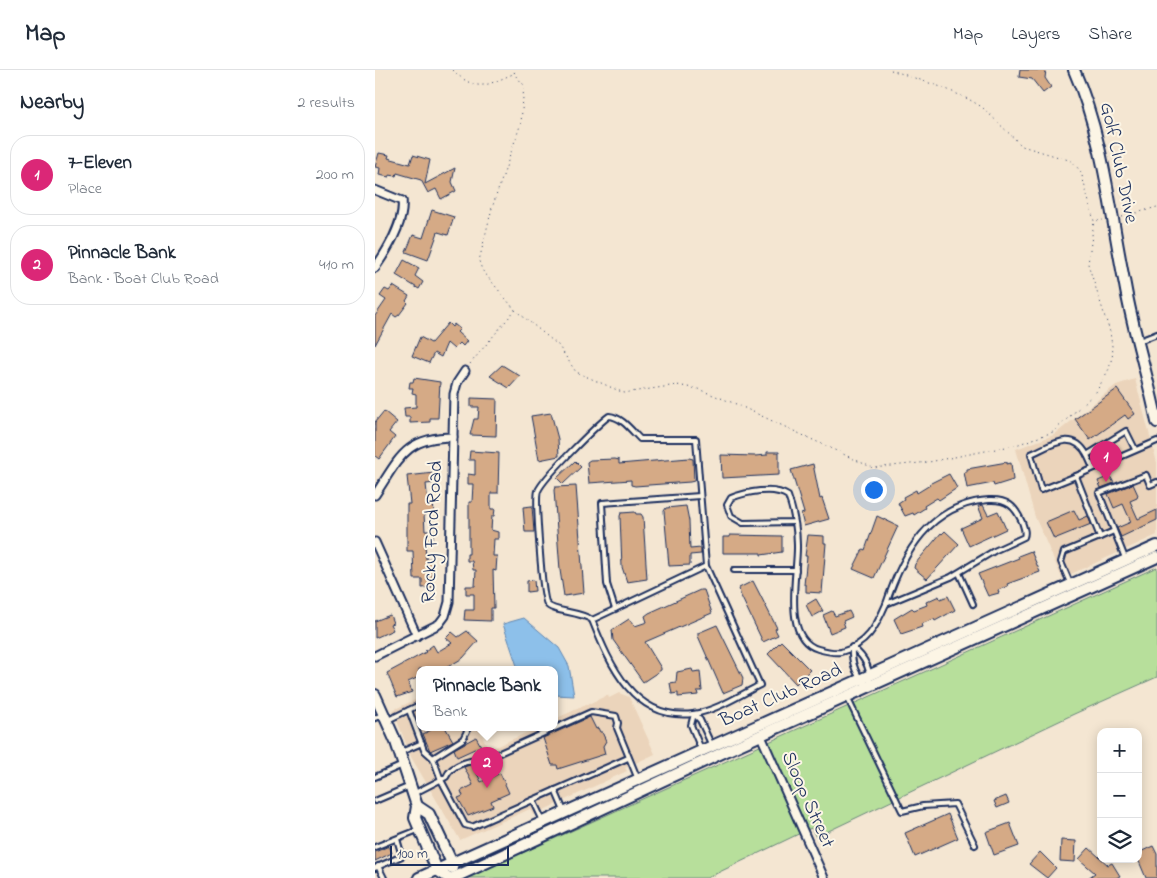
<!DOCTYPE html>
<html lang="en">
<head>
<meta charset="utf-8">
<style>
	:root { --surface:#fff; --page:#f2f2f3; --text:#1f2937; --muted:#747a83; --line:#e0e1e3; --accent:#db2777 }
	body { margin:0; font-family:"Indie Flower",sans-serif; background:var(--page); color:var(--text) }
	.controls { position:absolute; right:15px; bottom:15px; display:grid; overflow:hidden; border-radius:10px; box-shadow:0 2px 12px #0003 }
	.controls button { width:45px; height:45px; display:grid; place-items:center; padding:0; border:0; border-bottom:1px solid var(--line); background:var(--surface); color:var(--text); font:25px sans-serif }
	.scale { position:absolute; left:15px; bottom:12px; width:119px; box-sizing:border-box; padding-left:5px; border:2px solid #1b2f5e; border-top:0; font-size:14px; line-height:18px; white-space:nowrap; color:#1b2f5e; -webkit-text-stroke:4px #fcf5e5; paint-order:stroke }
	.you { position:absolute; left:498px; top:419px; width:18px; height:18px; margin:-12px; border:4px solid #fff; border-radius:50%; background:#1a73e8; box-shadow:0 0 0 8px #1a73e833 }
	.badge { display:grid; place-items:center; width:32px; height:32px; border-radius:50%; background:var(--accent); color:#fff; font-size:16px; font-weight:700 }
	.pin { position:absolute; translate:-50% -41px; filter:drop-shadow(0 1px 2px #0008) }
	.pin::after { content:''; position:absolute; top:26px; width:18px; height:15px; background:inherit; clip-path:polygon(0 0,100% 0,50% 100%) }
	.popup { position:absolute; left:41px; top:596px; width:142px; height:65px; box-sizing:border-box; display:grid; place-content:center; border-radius:10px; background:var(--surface); filter:drop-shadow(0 1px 4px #0005); font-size:16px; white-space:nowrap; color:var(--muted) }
	.popup b { font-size:19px; color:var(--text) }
	.popup::after { content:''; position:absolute; left:50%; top:100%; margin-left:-10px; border:10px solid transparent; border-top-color:var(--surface) }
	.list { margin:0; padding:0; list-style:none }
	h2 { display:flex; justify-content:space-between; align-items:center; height:65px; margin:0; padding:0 20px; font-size:21px }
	h2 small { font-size:16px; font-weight:400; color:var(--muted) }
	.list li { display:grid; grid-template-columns:32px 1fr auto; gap:15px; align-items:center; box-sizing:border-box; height:80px; margin:0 10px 10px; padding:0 10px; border:1px solid var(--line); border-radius:20px }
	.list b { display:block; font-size:19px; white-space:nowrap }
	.list p { margin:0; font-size:16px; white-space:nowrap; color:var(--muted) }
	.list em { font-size:16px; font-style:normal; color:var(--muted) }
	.icon { flex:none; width:28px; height:28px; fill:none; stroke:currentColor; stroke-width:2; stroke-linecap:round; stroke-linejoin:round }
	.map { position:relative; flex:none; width:782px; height:808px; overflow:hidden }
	header { display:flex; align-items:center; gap:30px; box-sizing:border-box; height:70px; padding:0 25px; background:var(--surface); border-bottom:1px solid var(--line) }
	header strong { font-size:24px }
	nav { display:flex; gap:28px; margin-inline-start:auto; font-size:18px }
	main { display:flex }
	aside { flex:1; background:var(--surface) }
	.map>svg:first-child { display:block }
	.built { fill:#ebd4bb }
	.green { fill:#b7df9b; stroke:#69877c }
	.water { fill:#8dc0ea; stroke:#5f86b2 }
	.building { fill:#d5aa86; stroke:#1b2f5e }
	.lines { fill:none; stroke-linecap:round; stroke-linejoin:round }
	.lane-casing { stroke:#1b2f5e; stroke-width:8 }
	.street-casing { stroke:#1b2f5e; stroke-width:11 }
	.secondary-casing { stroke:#1b2f5e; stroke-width:14 }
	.path { stroke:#1b2f5e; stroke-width:1; stroke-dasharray:1 4; stroke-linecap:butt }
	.lane { stroke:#fcf5e5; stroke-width:4 }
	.street { stroke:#fcf5e5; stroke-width:7 }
	.secondary { stroke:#fcf5e5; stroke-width:10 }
	.labels { text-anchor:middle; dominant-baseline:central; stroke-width:4; stroke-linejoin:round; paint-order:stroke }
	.street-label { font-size:20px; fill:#1b2f5e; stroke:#fcf5e5 }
</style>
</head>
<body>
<header>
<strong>Map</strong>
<nav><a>Map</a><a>Layers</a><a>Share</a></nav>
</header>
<main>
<aside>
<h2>Nearby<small>2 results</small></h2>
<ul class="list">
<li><span class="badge">1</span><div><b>7-Eleven</b><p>Place</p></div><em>200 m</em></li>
<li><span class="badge">2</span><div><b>Pinnacle Bank</b><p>Bank · Boat Club Road</p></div><em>410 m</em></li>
</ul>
</aside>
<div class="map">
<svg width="782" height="808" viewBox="0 0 782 808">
	<rect width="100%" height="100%" fill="#f4e6d2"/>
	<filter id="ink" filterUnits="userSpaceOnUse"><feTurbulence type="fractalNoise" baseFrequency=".02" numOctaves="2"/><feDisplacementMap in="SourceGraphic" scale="10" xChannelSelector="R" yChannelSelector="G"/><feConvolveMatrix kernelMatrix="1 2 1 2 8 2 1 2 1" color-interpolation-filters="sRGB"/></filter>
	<g filter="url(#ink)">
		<g class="built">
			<polygon points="760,309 782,393 782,465 687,508 660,447 641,379 679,365 741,315"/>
			<polygon points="244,623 254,627 280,684 250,698 252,701 158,745 155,739 85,770 36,687 18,640 44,628 44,657 103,657 114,680 164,657 180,657 180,649 233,625 234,628"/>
		</g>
		<polygon class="green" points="782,497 782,607 699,644 441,767 436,758 332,808 92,808"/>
		<polygon class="water" points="149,548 184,578 194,596 199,626 180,625 180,599 143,599 128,554"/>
		<g class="building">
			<polygon points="645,0 671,0 670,8 676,17 668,23 657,9 644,7"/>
			<polygon points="4,83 14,85 13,88 35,94 38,85 55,90 50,114 80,98 77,112 81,121 66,129 61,119 53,123 46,110 22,103 21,106 14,105 14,107 4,105 5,98 0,97"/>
			<polygon points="57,140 79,147 73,165 63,162 53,190 31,182 38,165 48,168"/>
			<polygon points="29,190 44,198 40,206 48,212 44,219 21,205"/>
			<polygon points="18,216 34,226 31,231 33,233 24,245 21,247 17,244 0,275 0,246 11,230 5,226 10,219 14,221"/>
			<polygon points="73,253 77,257 79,254 85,259 82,262 92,271 88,276 85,273 79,279 72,273 66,287 59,283 54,293 37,286 45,267 56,273"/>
			<polygon points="127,295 145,306 134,318 115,306"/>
			<polygon points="39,308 65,312 63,348 55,348 55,352 35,353 35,347 30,347 29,338 41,337 41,324 37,323 38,318 34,318 35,312 38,312"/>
			<polygon points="742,319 760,344 753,349 750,345 715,370 700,349"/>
			<polygon points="96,328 122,329 121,366 95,365 99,349 103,349 104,337 96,337"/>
			<polygon points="9,341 22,352 14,362 20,367 4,389 0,386 0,352"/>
			<polygon points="176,343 183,369 184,386 164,390 156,346"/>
			<polygon points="95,381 124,383 123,423 116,423 116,439 120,439 119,446 117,446 116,460 123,462 123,469 119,469 118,486 122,486 121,501 118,500 119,538 116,538 116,551 89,550 90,540 99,540 99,524 91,524 91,516 100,516 101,500 98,500 97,491 92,491 92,484 94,484 94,432 97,432 98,414 93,414 93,404 100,405 100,390 94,390"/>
			<polygon points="392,382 404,382 404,405 347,408 346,385 380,386 392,385"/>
			<polygon points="314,388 318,389 319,411 315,412 260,416 256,415 256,410 214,413 212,392 215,390 240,389 244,390 244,394"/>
			<polygon points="200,391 206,397 188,414 182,408"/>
			<polygon points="632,392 632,394 636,393 638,410 619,416 618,413 592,418 589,402 592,402 592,399"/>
			<polygon points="438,394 445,429 447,428 454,449 429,456 426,444 429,443 416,400"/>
			<polygon points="59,403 60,413 51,414 53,433 58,432 59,443 49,444 50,461 58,461 58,471 50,472 51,489 57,488 58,517 47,518 47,509 39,509 38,481 32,481 32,434 35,434 32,406"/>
			<polygon points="574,404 582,418 564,430 562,428 549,436 550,438 539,445 538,443 530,446 523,433 529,429 528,427 541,420 542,423 555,415 554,414"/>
			<polygon points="735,406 739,413 726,418 723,411"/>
			<polygon points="758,414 763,425 762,428 755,431 763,449 782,440 782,450 746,467 742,458 756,452 748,434 739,438 733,424"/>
			<polygon points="201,416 209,523 189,526 185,500 179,420 180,417"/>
			<polygon points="608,435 613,445 623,441 631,459 594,476 586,458 608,448 603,436"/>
			<polygon points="157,436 159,462 150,462 148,437"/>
			<polygon points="311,436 314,451 315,479 326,478 326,484 315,485 315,495 294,496 289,441 291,438"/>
			<polygon points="699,440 704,450 713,446 716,454 679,469 671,452"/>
			<polygon points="260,442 261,444 266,444 268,447 272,509 252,512 247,497 245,446 246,443"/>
			<polygon points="502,446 523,456 499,508 478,499 488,479 490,480"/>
			<polygon points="570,461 584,474 552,509 539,498 540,494 566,463 567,464"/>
			<polygon points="355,465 407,466 407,482 386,485 386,483 348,483 348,467 355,467"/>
			<polygon points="433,465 449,466 449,473 451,473 447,523 431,522 431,515 429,515 432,486 430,486"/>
			<polygon points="656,481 665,502 632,514 633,516 623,520 624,523 613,526 603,504 644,488 643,486"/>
			<polygon points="159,510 160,521 152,522 152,511"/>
			<polygon points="378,511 402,558 400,559 403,565 388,572 365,524 364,518"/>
			<polygon points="325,520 329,520 337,543 270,572 286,598 286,600 268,612 238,570 237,560 254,549 260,556 272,552 270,546 274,543"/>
			<polygon points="564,526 565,529 573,526 580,540 560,551 559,549 546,554 547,557 526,564 519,549 537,538 539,540 552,535 551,532"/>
			<polygon points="441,529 448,541 437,547 431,535"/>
			<polygon points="457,541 460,546 474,541 477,547 468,551 470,557 455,563 448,545"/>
			<polygon points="15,545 18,553 15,554 18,560 0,568 0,551"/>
			<polygon points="342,555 368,608 367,615 348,623 323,566 323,563"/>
			<polygon points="92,561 103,571 88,588 69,599 44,599 44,607 33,612 37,622 22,627 12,603 51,582 50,581 58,575 62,582 77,573 71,568 77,562 83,567"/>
			<polygon points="406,571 435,600 421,614 393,584"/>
			<polygon points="317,599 318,602 325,601 327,621 322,621 323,625 303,627 303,623 297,624 295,613 301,612 302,602"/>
			<polygon points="215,647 221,659 223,658 225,662 227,662 231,671 228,676 230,684 183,699 182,695 177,695 168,668"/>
			<polygon points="54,657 70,657 78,671 55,681 48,664 56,660"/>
			<polygon points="101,667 106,676 82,687 79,679"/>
			<polygon points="98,694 106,712 125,703 134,723 116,731 118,736 93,746 83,728 88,726 86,721 98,715 89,697"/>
			<polygon points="631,726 634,733 622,738 619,731"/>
			<polygon points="573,744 583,768 540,787 530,763"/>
			<polygon points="635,753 644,776 619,785 611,762"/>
			<polygon points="686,770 701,771 700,792 685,791"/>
			<polygon points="14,776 17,783 0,791 0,782"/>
			<polygon points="778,776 782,784 782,808 771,808 763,789 763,783"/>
			<polygon points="714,778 733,795 737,793 745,806 741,808 713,808 720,803 704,789"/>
			<polygon points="665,782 681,798 672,808 654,794"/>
		</g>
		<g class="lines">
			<g class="lane-casing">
				<g id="lane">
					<polyline points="764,271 782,264"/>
					<path d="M234 346C247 347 256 360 265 369H321L331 496 385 615C365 625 341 641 318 644 259 651 235 595 217 550 205 541 176 542 172 534 167 527 160 428 163 421 168 408 222 355 234 346Z"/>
					<polyline points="718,398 712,385 751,361 760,379"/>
					<path d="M701 406 666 420 656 384C677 375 698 359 712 385"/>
					<path d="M614 430C632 429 640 436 647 452 649 458 651 462 649 467L619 481 576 507 511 534C528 483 555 434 614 430Z"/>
					<path d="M418 452 368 453 356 446 352 435 356 428C371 422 399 416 413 426 418 440 422 459 422 475 423 503 406 568 443 579 450 581 459 583 466 582 492 575 501 557 511 534"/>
					<polyline points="725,467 739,461"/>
					<polyline points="750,488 724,423 771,405 775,415 782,412"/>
					<polyline points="359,500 421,500"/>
					<polyline points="584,503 598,534"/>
					<polyline points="695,513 686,492 689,482 725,467 701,406 782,371"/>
					<polyline points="240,539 232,514 227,433 325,426"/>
					<polyline points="217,550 331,496"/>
					<path d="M477 577C490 587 497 600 494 617 481 607 476 593 477 577Z"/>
					<polyline points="472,627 527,741 548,736 580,734 600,775"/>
					<polyline points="34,640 49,680 58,688 66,710 90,755 97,757 158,730 168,751"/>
					<polyline points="319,644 316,655 326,679"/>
					<polyline points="319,644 325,650 337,676"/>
					<polyline points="0,648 9,644"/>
					<polyline points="13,650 44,635"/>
					<polyline points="26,682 47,673"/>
					<polyline points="58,688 88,669 92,661 91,657"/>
					<polyline points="0,707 28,695"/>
					<polyline points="180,720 189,741"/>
					<path d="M38 724 71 707C76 694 98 689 111 689L216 642 241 646 243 653 242 658 262 707"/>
					<polyline points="158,730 253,688"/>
					<polyline points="0,731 35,716"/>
					<polyline points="0,777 43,760"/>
					<polyline points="3,796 9,808"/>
					<polyline points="0,798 27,786 22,769"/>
				</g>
			</g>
			<g class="street-casing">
				<g id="street">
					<polyline points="0,120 27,131"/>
					<path d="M0 198C11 182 30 151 27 131"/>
					<path d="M0 425C24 389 30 367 78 367"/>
					<polyline points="0,472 42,566"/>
					<polyline points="0,586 64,554 70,546 74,532 79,324 82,313 90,301"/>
					<polyline points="386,666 449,808"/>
				</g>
			</g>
			<g class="secondary-casing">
				<g id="secondary">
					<path d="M699 0C729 69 735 142 750 215 758 261 773 306 782 352"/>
					<polyline points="0,625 21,672 42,736 40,748 62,800 74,808"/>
					<polyline points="42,736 54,744 77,793 77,798"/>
					<polyline points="44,808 782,476"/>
					<polyline points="78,808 364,675 782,487"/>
				</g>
			</g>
			<g class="path">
				<path d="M77 0C103 23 109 16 138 4"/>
				<polyline points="516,0 569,18 595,30 607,37 647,76 697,91 706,102 719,151 728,150"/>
				<polyline points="747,147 782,137"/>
				<polyline points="140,240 183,275 201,302 249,323 302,315 323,319 361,334 498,398 554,392 641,375 678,362 721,322 734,299 738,283 735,262 713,194 719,151"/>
				<polyline points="95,294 140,240 107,200 104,191 117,138 146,53 149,15 139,4 140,0"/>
			</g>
			<use href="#lane" class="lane"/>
			<use href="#street" class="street"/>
			<use href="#secondary" class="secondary"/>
		</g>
	</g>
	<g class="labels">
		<g class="street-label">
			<text transform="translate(743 93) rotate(78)">Golf Club Drive</text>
			<text transform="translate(58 462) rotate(-87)">Rocky Ford Road</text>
			<text transform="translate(406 626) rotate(-24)">Boat Club Road</text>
			<text transform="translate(432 730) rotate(66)">Sloop Street</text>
		</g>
	</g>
</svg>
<div class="controls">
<button>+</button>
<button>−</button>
<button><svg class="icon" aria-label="layers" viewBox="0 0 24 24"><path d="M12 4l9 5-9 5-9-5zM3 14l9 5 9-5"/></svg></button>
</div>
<div class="scale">100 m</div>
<div class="you"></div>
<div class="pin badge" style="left:731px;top:412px">1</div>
<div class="pin badge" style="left:112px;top:718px">2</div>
<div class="popup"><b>Pinnacle Bank</b>Bank</div>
</div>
</main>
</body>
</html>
